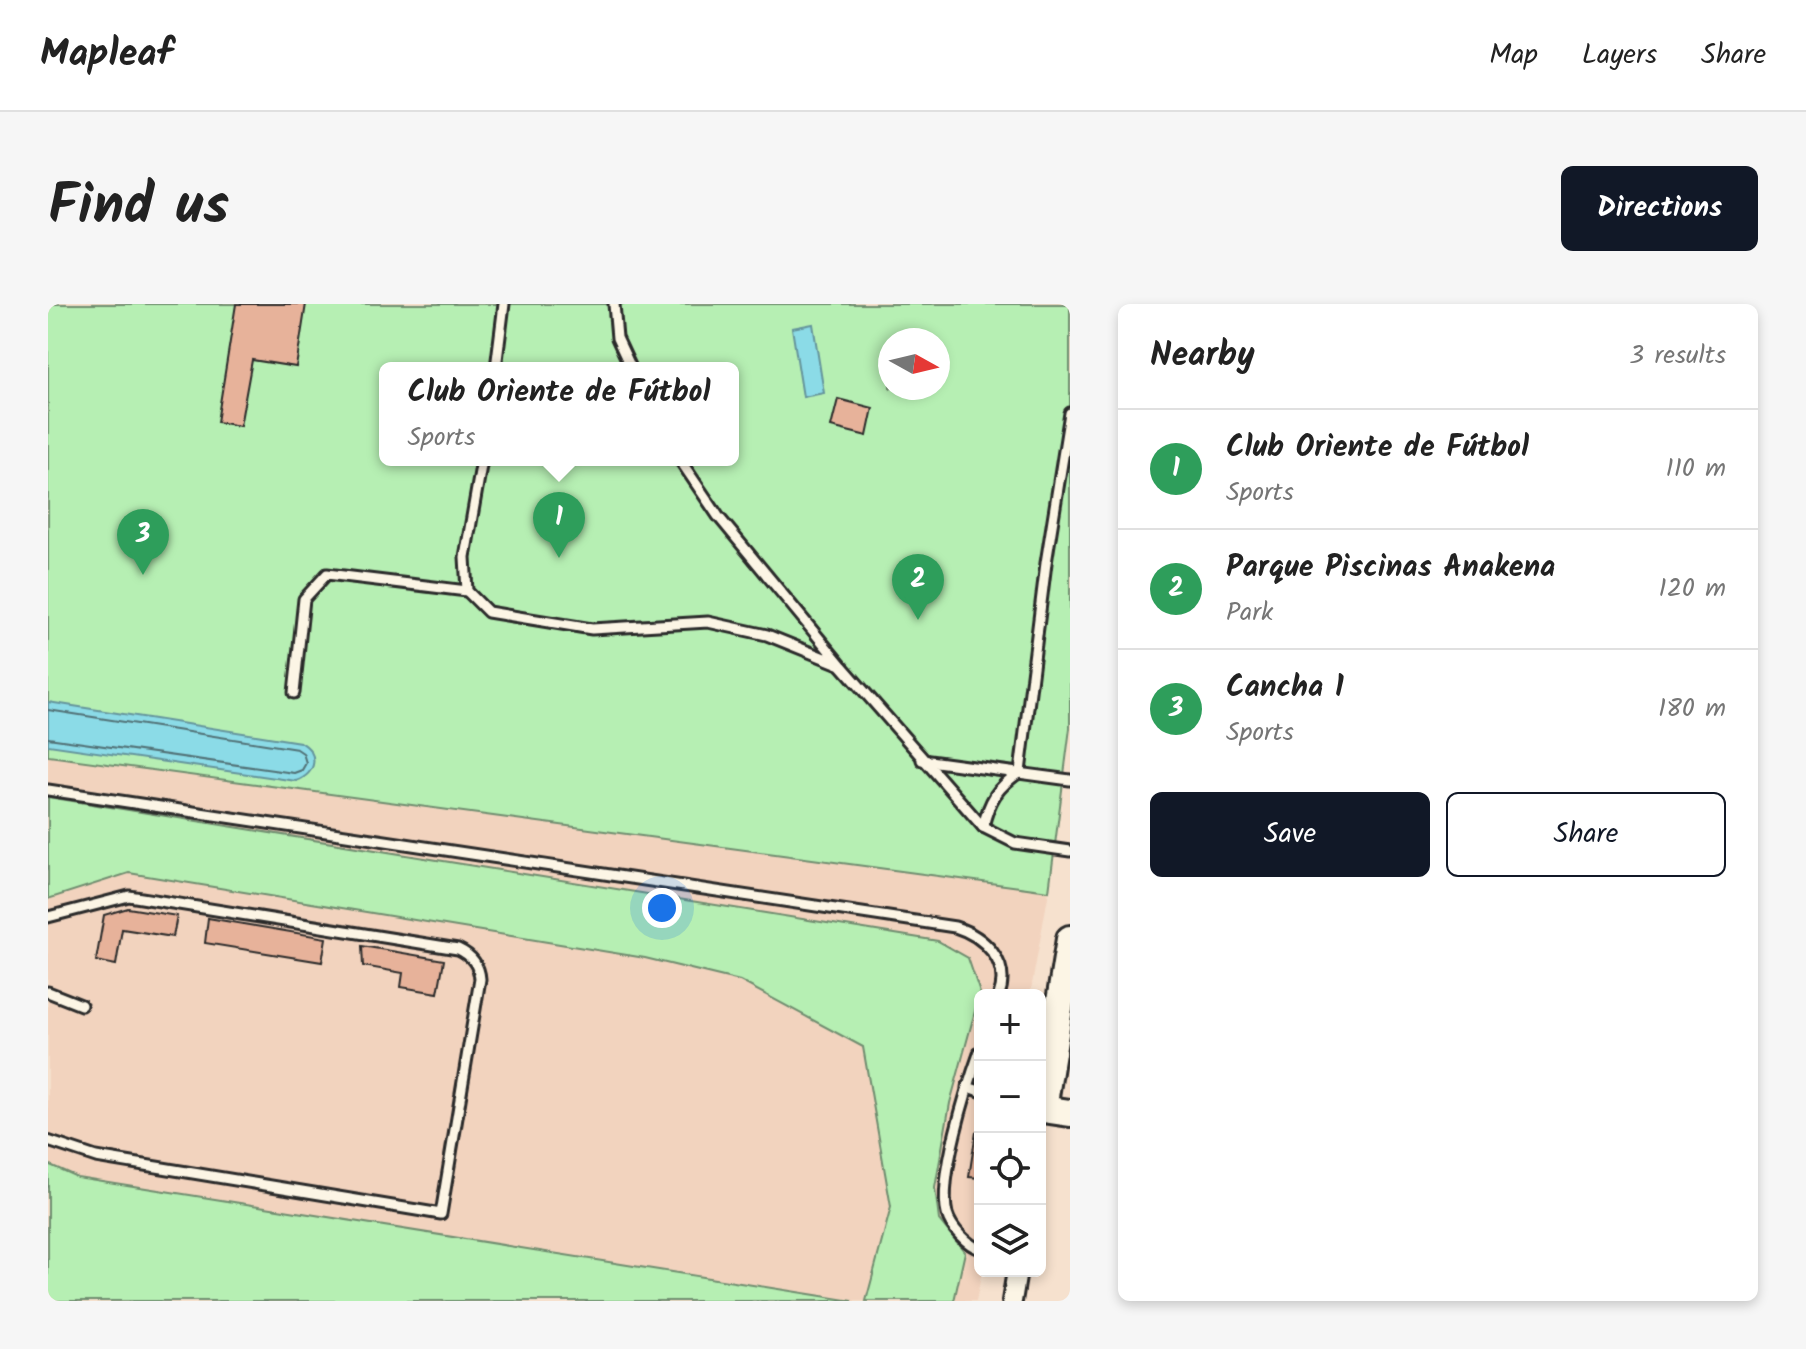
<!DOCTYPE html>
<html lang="en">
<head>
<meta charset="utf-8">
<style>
	:root { --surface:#fff; --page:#f6f6f6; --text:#222; --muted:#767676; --line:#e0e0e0; --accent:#111827 }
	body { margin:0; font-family:Kalam,sans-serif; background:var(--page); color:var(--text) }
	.controls { position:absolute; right:24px; bottom:24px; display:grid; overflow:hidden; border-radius:12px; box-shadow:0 4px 12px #0003 }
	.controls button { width:72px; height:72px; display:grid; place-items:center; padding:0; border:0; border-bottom:2px solid var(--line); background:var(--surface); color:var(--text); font:40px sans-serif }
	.compass { position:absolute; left:830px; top:24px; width:72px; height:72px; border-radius:50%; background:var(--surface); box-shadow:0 4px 12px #0003; rotate:98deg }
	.you { position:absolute; left:614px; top:604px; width:28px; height:28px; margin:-20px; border:6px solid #fff; border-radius:50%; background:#1a73e8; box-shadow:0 0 0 12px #1a73e833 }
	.badge { display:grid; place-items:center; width:52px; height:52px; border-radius:50%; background:var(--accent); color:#fff; font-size:26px; font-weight:700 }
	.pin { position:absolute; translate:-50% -66px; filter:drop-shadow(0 2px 4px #0008) }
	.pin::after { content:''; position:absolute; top:42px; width:28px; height:24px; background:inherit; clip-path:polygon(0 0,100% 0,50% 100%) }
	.popup { position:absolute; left:331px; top:58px; width:360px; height:104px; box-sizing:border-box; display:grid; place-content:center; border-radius:12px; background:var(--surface); filter:drop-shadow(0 2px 6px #0005); font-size:26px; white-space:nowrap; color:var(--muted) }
	.popup b { font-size:30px; color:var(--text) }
	.popup::after { content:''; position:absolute; left:50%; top:100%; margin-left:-16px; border:16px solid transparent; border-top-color:var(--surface) }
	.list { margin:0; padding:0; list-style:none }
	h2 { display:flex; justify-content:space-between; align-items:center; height:104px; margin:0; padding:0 32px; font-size:34px }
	h2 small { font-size:26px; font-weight:400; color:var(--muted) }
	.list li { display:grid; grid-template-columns:52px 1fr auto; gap:24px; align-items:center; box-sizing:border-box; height:120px; padding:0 32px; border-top:2px solid var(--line) }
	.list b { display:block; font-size:30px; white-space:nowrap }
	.list p { margin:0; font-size:26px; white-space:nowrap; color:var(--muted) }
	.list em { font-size:26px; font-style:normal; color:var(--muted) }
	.actions { display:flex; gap:16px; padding:24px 32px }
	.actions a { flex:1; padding:18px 0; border:2px solid var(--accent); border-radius:12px; text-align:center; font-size:28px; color:var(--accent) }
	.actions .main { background:var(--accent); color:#fff }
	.icon { flex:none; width:44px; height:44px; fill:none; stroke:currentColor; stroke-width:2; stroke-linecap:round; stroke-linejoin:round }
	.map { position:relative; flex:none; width:1022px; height:997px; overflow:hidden; border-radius:12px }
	header { display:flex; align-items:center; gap:48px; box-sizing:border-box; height:112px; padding:0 40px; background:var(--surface); border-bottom:2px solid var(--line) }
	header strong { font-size:38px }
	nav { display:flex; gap:44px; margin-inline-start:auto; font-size:28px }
	.intro { display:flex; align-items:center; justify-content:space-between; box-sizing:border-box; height:192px; padding:0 48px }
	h1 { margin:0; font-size:56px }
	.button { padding:20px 36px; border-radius:12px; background:var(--accent); color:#fff; font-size:28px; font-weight:700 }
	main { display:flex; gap:48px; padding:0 48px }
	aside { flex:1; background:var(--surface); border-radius:12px; box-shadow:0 4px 12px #0003 }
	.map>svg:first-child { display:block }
	.built { fill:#f2d3be }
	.green { fill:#b6efb3; stroke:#708d6f; stroke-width:2; fill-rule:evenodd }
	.water { fill:#8bdbe7; stroke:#65959c; stroke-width:2 }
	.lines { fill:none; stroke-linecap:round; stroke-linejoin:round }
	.shore { stroke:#517176; stroke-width:2 }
	.building { fill:#e7b29a; stroke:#2b2b2b; stroke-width:2 }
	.lane-casing { stroke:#2b2b2b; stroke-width:15 }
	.street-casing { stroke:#2b2b2b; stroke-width:24 }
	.secondary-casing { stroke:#2b2b2b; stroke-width:32 }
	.lane { stroke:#fcf5e5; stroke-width:9 }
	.street { stroke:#fcf5e5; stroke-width:18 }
	.secondary { stroke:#fcf5e5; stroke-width:26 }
</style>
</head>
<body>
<header>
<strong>Mapleaf</strong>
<nav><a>Map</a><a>Layers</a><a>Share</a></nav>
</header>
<div class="intro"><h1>Find us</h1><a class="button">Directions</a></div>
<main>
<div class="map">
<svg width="1022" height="997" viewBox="0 0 1022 997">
	<rect width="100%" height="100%" fill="#f6e1ce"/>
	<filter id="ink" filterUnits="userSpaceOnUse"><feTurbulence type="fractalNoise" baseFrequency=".0125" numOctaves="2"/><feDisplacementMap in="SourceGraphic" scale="16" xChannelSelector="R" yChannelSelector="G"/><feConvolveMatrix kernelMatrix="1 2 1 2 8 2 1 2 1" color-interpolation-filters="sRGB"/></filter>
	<g filter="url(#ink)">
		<polygon class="built" points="0,452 1001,587 982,691 932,691 934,967 928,997 805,997 29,873 0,860"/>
		<g class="green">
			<path d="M0 0H1022V424L1001 587 0 452ZM842 36H890V84H842ZM337 64H685V156H337Z"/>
			<polygon points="0,493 890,637 920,654 932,689 902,799 887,884 891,916 917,948 906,997 818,997 843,903 815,743 692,677 597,654 81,569 0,595"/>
			<polygon points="0,860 29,873 805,997 0,997"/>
		</g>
		<g class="water">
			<polygon points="765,20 776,89 755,93 744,24"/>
			<path d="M0 398 252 438C272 448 269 470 248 477L0 441Z"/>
		</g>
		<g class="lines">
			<polyline class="shore" points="0,406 249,445 255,449 258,459 254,466 246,469 0,434"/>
		</g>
		<g class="building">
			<polygon points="188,0 258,0 248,63 204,56 192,122 169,118"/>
			<polygon points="790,95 825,104 819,132 783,123"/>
			<polygon points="80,604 129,612 125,633 74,625 68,661 48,657 56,611"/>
			<polygon points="160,614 278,634 274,658 157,639"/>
			<polygon points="314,642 396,656 390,689 353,683 355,669 315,662"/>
			<polygon points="928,828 932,829 932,874 921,873"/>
		</g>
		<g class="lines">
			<g class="lane-casing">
				<g id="lane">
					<polyline points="566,0 569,34 583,64"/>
					<polyline points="448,64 456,0"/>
					<polyline points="434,156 417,253 419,287 440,308 544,325 660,318 719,331 791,360"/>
					<polyline points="632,156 670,212 794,362 935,523 967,539 1022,547"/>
					<polyline points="246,389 256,295 279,270 419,287"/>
					<polyline points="874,456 1022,476"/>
					<path d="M0 486 907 623C936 632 963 658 951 691"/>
					<path d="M935 523C941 497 949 483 972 468L998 259 1022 109"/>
					<path d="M0 613 81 592 410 645C423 651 431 660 432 675L393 910 48 853 0 837"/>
					<polyline points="0,688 33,701"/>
					<path d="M932 747C919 783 890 875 899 910 903 924 919 941 932 945"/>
					<polyline points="919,783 932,787"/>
				</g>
			</g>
			<g class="street-casing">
				<polyline id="street" points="964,997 969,967"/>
			</g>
			<g class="secondary-casing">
				<polyline id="secondary" points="1022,635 995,805 1022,809"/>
			</g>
			<use href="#lane" class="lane"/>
			<use href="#street" class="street"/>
			<use href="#secondary" class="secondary"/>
		</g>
	</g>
</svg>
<div class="controls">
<button>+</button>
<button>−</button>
<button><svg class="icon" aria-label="locate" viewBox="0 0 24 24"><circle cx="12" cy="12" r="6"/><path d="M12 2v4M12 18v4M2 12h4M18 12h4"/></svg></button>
<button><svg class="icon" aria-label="layers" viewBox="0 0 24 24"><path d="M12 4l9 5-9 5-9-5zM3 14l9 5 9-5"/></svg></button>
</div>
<svg class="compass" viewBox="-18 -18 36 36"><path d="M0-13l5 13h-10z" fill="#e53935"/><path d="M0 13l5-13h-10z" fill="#767676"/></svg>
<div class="you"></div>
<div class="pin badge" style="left:511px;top:254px;background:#2e9e5b">1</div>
<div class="popup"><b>Club Oriente de Fútbol</b>Sports</div>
<div class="pin badge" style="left:870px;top:316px;background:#2e9e5b">2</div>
<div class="pin badge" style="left:95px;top:271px;background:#2e9e5b">3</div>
</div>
<aside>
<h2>Nearby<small>3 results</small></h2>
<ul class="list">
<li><span class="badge" style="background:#2e9e5b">1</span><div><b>Club Oriente de Fútbol</b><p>Sports</p></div><em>110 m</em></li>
<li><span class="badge" style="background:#2e9e5b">2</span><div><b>Parque Piscinas Anakena</b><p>Park</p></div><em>120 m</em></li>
<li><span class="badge" style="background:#2e9e5b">3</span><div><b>Cancha 1</b><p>Sports</p></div><em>180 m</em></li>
</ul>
<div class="actions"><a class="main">Save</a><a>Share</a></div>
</aside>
</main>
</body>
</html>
